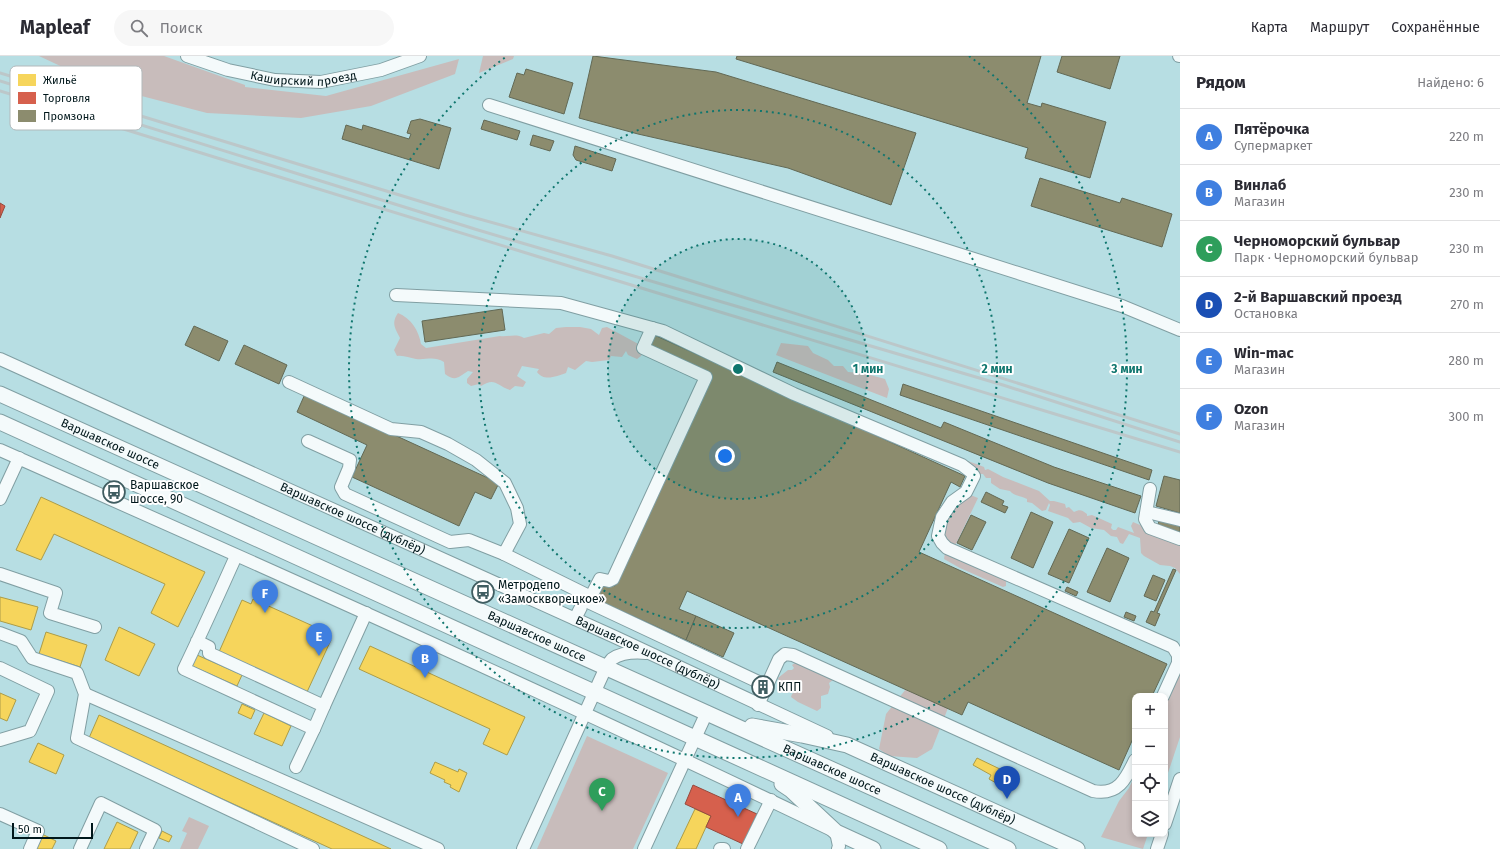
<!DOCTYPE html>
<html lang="ru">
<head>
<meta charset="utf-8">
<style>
	:root { --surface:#fff; --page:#f7f7f7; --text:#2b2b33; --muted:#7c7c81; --line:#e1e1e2; --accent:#405d61 }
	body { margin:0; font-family:"Fira Sans",sans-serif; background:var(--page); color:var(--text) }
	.controls { position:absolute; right:12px; bottom:12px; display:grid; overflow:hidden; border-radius:8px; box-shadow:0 2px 6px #0003 }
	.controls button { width:36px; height:36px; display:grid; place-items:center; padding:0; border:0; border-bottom:1px solid var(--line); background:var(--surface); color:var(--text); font:20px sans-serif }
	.scale { position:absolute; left:12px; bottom:10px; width:81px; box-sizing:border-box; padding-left:4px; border:2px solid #00171b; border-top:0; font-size:11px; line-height:14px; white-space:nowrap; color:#00171b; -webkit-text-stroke:3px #fff; paint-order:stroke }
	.you { position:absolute; left:725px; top:400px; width:14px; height:14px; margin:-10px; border:3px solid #fff; border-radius:50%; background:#1a73e8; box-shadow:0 0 0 6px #1a73e833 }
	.badge { display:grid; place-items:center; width:26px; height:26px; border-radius:50%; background:var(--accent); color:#fff; font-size:13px; font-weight:700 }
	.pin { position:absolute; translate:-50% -33px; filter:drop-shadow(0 1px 2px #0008) }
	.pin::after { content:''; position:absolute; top:21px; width:14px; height:12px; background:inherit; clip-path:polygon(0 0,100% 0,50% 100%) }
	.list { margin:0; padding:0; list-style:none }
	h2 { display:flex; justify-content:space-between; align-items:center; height:52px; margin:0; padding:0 16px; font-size:17px }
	h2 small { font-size:13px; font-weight:400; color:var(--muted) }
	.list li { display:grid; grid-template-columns:26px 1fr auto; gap:12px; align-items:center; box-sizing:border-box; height:56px; padding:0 16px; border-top:1px solid var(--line) }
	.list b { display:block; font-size:15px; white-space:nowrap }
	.list p { margin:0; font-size:13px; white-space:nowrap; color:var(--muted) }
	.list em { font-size:13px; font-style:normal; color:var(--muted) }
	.icon { flex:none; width:22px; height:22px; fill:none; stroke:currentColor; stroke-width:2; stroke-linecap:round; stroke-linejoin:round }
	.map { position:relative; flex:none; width:1180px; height:793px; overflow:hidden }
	header { display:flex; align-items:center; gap:24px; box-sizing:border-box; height:56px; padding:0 20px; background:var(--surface); border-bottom:1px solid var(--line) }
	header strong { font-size:19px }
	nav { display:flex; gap:22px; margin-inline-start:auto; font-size:14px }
	.search { width:280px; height:36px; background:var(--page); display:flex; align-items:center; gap:10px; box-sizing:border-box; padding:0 14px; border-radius:22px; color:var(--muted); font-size:15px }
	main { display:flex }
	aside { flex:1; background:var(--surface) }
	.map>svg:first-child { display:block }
	.green { fill:#c8bcbb }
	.homes { fill:#f6d55c; stroke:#ac9c48 }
	.shops { fill:#d6604d; stroke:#964a3e }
	.industry { fill:#8c8c6e; stroke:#626955 }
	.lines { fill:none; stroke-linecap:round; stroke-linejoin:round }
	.minor-casing { stroke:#819fa3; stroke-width:14 }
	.major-casing { stroke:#819fa3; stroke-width:17 }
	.minor { stroke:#f4fafb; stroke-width:12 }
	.major { stroke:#f4fafb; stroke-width:15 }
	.rail { stroke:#bcc7c9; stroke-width:3 }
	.ring { fill:none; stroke:#0f766e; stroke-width:2; stroke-dasharray:2 4 }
	.labels { text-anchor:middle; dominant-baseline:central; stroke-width:4; stroke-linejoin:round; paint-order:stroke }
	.street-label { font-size:12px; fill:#00171b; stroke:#fff }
	.poi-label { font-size:12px; fill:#00171b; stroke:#fff; text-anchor:start }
	.key { fill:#fff; stroke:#b2b9bb; stroke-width:1 }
	.key-label { font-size:11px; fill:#00171b }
	.centre { fill:#0f766e; stroke:#fff; stroke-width:2 }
	.ring-label { font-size:12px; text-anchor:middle; font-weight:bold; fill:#0f766e; stroke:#fff; stroke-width:4; stroke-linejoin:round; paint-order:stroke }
</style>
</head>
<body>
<header>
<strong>Mapleaf</strong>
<div class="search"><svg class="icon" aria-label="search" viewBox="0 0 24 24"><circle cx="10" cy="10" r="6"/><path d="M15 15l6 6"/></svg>Поиск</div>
<nav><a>Карта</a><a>Маршрут</a><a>Сохранённые</a></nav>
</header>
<main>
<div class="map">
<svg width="1180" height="793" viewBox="0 0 1180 793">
	<rect width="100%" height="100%" fill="#b7dee3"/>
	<g class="green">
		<polygon points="39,0 164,0 245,29 245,31 326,40 459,3 455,18 371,50 301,62 207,57 103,30"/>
		<polygon points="483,0 514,0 513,3 479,17"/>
		<path d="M398 257C411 262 419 275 421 288L426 292 500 280C509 281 516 277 524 282L544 277 549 278 556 272 566 271H580L591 273 599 279 602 272 607 271 642 290 643 296 641 300 637 303 628 299 626 295 622 301 611 300 609 304 592 306 586 305 575 314 568 311 566 317C557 320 544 326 537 316L539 313 522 310 517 320 526 326 523 331 515 330 510 334C496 329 495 321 481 330L479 328 471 330 467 327V323L473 316 468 315C458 321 456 326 445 318L444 306C434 300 427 304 416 303 409 302 404 299 397 300L394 294 400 282C395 272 391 267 398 257Z"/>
		<polygon points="781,287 808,290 813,297 828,304 834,310 843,310 848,316 863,317 885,323 889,333 887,342 776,299"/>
		<path d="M968 405 984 411 985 414 988 413 1003 421 1039 435 1050 445H1054L1065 448 1066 452 1069 451 1074 456C1080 453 1082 454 1087 458V460L1092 459 1112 468 1111 472 1113 474H1116L1118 471 1134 477 1131 470 1133 466 1180 486V518L1175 512 1170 510 1160 509 1144 500 1141 497 1140 482 1129 478 1123 488 1120 487 1117 481 1111 480 1104 474 1091 472 1080 466 1073 467 1068 462 1048 455 1050 449 1049 447 1046 454 1042 455 1032 447 1027 446V443C1021 440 1014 440 1010 435L1000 433 991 427V422H986L983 418H979L966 407Z"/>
		<polygon points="968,438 978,442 955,490 947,486 941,470 943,463"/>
		<polygon points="945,497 1006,522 1006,530 1003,531 960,512 944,503"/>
		<path d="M798 605 831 619 833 624 829 627 830 631 828 638 821 640V652L817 655 798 646 791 641 792 638 796 635V633H792L790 635C783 633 780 629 778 622L788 614H792L794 612 792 609Z"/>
		<polygon points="1180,610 1180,681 1165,726 1165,652"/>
		<polygon points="906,633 948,652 932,693 917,702 889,700 879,693 886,658"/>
		<polygon points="587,680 668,717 633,793 537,793"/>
		<polygon points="1135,719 1135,778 1148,778 1143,793 1101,781 1119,745 1129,732"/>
		<polygon points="189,761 209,770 198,793 180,793 187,777 182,775"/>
	</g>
	<g class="homes">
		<polygon points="41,441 205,516 178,571 151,557 165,528 54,478 41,504 16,494"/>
		<polygon points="0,541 38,551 31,574 0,565"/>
		<polygon points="253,543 324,575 322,580 331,584 307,636 219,596 242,544 251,548"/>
		<polygon points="119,571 155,588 139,620 105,604"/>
		<polygon points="46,576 87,589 80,611 39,598"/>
		<polygon points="370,590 525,661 507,699 483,688 490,673 359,613"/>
		<polygon points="197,599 242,619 237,630 192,610"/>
		<polygon points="0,637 16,644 7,665 0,662"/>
		<polygon points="242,648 255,654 251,663 238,657"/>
		<polygon points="264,657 291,670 282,690 254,678"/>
		<polygon points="99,659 391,793 332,793 89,682"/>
		<polygon points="38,687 64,699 56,718 29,706"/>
		<polygon points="977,702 1004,715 998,728 989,723 991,719 973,709"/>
		<polygon points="435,706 458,716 459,713 467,717 459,736 450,731 451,729 444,726 445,724 430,717"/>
		<polygon points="695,753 711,760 696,793 676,793"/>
		<polygon points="117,766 138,776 130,793 104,793"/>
		<polygon points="162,775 172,780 169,786 159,782"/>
		<polygon points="42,778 56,785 52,793 35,793"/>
	</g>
	<g class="shops">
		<polygon points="0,147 5,150 0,162"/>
		<polygon points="693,729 757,758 743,788 706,771 711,760 685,748"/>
	</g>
	<g class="industry">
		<polygon points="593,0 716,16 916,77 891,149 788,112 638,78 579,62"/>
		<polygon points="737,0 1041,0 1027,47 1041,51 1042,47 1106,66 1090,122 1025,102 1028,92 736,3"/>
		<polygon points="1062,0 1120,0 1110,33 1057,16"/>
		<polygon points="526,13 573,27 564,58 509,41 517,17 524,19"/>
		<polygon points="420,63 451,72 439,113 342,83 346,69 362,74 363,69 409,83 411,78 407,77 411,65"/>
		<polygon points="484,64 520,75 517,84 481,73"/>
		<polygon points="533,79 554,85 550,95 530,89"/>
		<polygon points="575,90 616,103 612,115 576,104 573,99"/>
		<polygon points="1040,122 1120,147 1122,142 1172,158 1162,191 1031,150"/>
		<polygon points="502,253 505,274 425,286 422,265"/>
		<polygon points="194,270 228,285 219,305 185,289"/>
		<polygon points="652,278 965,420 960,431 951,426 919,496 1167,608 1152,640 1135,640 1135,678 1119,714 968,646 962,659 687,535 679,553 696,560 686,584 593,542 601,524 615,530 711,318 647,289"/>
		<polygon points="244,289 287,309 279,328 235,308"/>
		<polygon points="777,306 941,372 944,366 1054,411 1141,440 1135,457 1048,427 773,316"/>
		<polygon points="903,328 1152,414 1149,424 900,339"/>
		<polygon points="305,338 499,427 491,443 475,436 459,470 352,421 367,389 297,356"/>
		<polygon points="1164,420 1180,424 1180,457 1156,450"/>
		<polygon points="986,436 1004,445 1002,449 1008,451 1005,457 981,446"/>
		<polygon points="1031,456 1053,466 1033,512 1011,502"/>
		<polygon points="971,459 986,466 972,494 957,487"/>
		<polygon points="1161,460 1180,466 1180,478 1157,471"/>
		<polygon points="1069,473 1089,482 1069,527 1048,518"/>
		<polygon points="1107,492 1129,502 1110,546 1087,536"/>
		<polygon points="1173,513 1176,514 1157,557 1160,558 1155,570 1146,566 1151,555 1154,556"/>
		<polygon points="1153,519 1165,524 1156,545 1144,540"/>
		<polygon points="1067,531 1078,536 1076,540 1065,535"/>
		<polygon points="1126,556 1136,560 1134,565 1124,561"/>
		<polygon points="696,560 734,577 723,601 686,584"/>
	</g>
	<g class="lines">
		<g class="minor-casing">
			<g id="minor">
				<path id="s1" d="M187 0 228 14 275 24 321 26 381 14 420 0"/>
				<polyline points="1179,0 1180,0"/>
				<polyline points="489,49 1122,250 1180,274"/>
				<polyline points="396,239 561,247 663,275 794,338 962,409 971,416 974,420 966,436 952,446 942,461 938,480 942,487 947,492 1173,591 1178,599 1178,607 1163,640"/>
				<polyline points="652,272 643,292 706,321 613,523 609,525 600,523 588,546 767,630"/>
				<path id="s2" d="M0 303 615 581 827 680"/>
				<polyline points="289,326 391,373 421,376 448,388 476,404 505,427 517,452 520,468 504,498 469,484 450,486 345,438 341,431 349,412 350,404 308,385"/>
				<path d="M0 394C280 518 560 643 836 776L839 790 838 793"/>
				<polyline points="1150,433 1145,463 1150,472 1180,483"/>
				<polyline points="0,443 19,402"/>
				<polyline points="1147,456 1180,464"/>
				<polyline points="504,498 591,541"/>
				<polyline points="0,518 56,537 50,557 95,571"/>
				<polyline points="575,563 581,551"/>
				<polyline points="0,577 21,585 32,602 77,617 85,638 77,682 313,793"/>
				<path d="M197 585 209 591V597L324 650 314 673 184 613C202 576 219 538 236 500"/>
				<polyline points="0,612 48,635 30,675 0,684"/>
				<polyline points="85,638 438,793"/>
				<path d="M758 649 779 603 785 598 793 599 1093 735C1118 740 1126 723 1135 704"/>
				<polyline points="324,650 366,557"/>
				<polyline points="296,711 314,673"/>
				<polyline points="0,758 38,775 30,793"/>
				<polyline points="1165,768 1180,723"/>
				<polyline points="80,793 101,747 155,774 146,793"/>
				<path d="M523 793 606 611C608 609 610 605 612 603 621 597 635 596 646 597"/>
				<polyline points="644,793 707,656"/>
				<polyline points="720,793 724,793"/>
				<polyline points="747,793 771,744"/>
				<polyline points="1157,793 1162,778"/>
			</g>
		</g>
		<g class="major-casing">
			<g id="major">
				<path id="s3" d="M0 338 1008 793"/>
				<polyline points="0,366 939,793"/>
				<path id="s4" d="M752 670 802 679 847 689 1077 793"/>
				<polyline points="782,728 791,734 836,776 873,793"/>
			</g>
		</g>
		<use href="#minor" class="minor"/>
		<use href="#major" class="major"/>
		<g class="rail">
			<polyline points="0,17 465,159 612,200 1180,378"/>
			<polyline points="0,25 478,174 1003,329 1180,386"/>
			<polyline points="0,35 536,200 1180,396"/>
		</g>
	</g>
	<circle cx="738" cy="313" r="130" fill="#0f766e" fill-opacity=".12"/>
	<g class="ring">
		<circle cx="738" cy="313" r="130"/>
		<circle cx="738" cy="313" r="259"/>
		<path d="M969 0A389 389 0 1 1 507 0"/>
	</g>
	<defs>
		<g id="bus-ring" transform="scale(1.15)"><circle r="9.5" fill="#fff" stroke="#405d61" stroke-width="1.5"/><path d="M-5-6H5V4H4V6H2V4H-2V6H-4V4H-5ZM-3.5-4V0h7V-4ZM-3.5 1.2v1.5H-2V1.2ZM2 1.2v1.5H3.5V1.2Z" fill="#405d61"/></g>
		<g id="building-ring" transform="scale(1.15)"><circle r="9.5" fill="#fff" stroke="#405d61" stroke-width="1.5"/><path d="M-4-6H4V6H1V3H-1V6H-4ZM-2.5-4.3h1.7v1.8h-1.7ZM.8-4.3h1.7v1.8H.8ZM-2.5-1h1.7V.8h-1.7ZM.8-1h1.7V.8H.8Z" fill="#405d61"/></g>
	</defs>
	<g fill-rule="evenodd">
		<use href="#bus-ring" x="114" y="436"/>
		<use href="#bus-ring" x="483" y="536"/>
		<use href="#building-ring" x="763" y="631"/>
	</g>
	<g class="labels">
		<g class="street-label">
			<text stroke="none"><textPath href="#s1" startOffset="120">Каширский проезд</textPath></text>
			<text stroke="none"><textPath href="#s3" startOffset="121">Варшавское шоссе</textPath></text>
			<text stroke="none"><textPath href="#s2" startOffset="387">Варшавское шоссе (дублёр)</textPath></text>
			<text stroke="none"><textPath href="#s3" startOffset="589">Варшавское шоссе</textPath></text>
			<text stroke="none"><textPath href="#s2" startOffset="711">Варшавское шоссе (дублёр)</textPath></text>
			<text stroke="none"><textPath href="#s3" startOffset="913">Варшавское шоссе</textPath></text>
			<text stroke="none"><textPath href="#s4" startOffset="202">Варшавское шоссе (дублёр)</textPath></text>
		</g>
		<g class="poi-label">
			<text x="130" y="429">Варшавское<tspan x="130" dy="14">шоссе, 90</tspan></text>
			<text x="498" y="529">Метродепо<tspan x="498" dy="14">«Замоскворецкое»</tspan></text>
			<text x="778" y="631">КПП</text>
		</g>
	</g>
	<rect x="10" y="10" width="132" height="64" rx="6" class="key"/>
	<rect x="18" y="18" width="18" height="12" fill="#f6d55c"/>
	<rect x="18" y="36" width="18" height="12" fill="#d6604d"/>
	<rect x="18" y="54" width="18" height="12" fill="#8c8c6e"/>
	<g class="key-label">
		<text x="43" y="28">Жильё</text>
		<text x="43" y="46">Торговля</text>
		<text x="43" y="64">Промзона</text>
	</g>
	<circle cx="738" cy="313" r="6" class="centre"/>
	<g class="ring-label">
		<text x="868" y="317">1 мин</text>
		<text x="997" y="317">2 мин</text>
		<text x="1127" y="317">3 мин</text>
	</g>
</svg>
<div class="controls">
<button>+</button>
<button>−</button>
<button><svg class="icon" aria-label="locate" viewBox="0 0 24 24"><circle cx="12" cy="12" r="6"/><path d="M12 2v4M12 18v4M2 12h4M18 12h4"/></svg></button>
<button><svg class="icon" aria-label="layers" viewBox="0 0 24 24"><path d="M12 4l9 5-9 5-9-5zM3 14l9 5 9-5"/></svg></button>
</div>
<div class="scale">50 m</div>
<div class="you"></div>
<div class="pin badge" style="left:738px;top:761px;background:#3f7fe0">A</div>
<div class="pin badge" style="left:425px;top:622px;background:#3f7fe0">B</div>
<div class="pin badge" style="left:602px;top:755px;background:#2e9e5b">C</div>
<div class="pin badge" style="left:1007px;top:743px;background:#1a4fb4">D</div>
<div class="pin badge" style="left:319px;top:600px;background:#3f7fe0">E</div>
<div class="pin badge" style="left:265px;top:557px;background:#3f7fe0">F</div>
</div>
<aside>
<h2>Рядом<small>Найдено: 6</small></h2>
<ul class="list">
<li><span class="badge" style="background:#3f7fe0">A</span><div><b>Пятёрочка</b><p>Супермаркет</p></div><em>220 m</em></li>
<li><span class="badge" style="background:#3f7fe0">B</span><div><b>Винлаб</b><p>Магазин</p></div><em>230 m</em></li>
<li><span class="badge" style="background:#2e9e5b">C</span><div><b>Черноморский бульвар</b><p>Парк · Черноморский бульвар</p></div><em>230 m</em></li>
<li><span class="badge" style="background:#1a4fb4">D</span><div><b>2-й Варшавский проезд</b><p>Остановка</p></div><em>270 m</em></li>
<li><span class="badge" style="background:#3f7fe0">E</span><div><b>Win-mac</b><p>Магазин</p></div><em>280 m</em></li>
<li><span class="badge" style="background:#3f7fe0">F</span><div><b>Ozon</b><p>Магазин</p></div><em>300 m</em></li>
</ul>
</aside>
</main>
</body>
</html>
